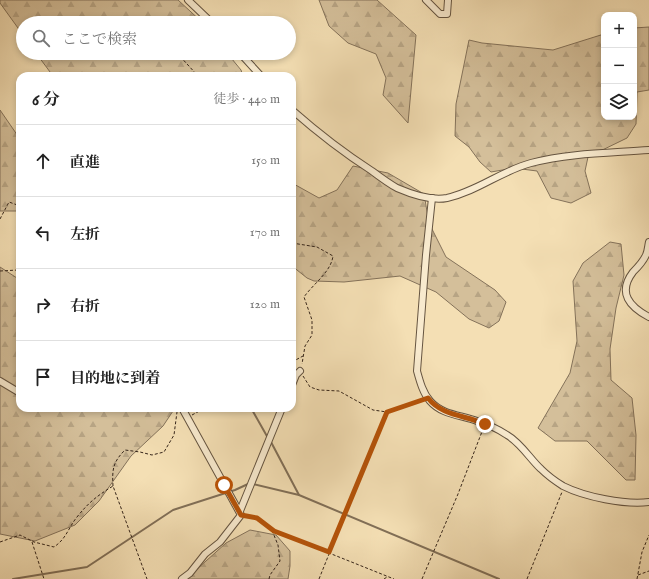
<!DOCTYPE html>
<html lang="ja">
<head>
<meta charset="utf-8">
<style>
	:root { --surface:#fff; --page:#f6f6f6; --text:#222; --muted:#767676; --line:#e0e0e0 }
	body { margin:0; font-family:"IM FELL English","Noto Serif JP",serif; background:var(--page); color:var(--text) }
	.controls { position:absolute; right:12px; top:12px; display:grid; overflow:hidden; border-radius:8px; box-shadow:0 2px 6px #0003 }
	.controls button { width:36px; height:36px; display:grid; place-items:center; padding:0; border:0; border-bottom:1px solid var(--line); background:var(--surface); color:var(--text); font:20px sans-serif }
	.stop { position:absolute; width:12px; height:12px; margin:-9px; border:3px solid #b45309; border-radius:50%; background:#fff }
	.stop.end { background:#b45309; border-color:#fff; box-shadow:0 1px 4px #0008 }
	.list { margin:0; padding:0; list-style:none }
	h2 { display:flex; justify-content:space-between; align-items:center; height:52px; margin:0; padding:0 16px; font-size:17px }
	h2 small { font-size:13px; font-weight:400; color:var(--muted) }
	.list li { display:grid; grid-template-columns:26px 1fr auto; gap:12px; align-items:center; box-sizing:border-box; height:72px; padding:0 16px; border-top:1px solid var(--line) }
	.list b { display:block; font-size:15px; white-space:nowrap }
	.list em { font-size:13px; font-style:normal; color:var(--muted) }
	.icon { flex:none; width:22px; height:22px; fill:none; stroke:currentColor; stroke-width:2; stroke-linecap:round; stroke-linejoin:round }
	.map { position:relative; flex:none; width:649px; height:579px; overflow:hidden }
	.search { position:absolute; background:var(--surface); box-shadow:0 2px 6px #0003; left:16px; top:16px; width:280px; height:44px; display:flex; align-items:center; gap:10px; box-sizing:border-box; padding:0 14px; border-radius:22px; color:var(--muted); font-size:15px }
	.panel { position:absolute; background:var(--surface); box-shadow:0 2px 6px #0003; left:16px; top:72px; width:280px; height:340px; border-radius:12px }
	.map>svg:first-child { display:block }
	.forest { fill:url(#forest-firs); stroke:#84725a }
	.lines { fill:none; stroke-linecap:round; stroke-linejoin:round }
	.stream { stroke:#816f57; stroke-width:2 }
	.street-casing { stroke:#655440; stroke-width:8 }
	.path { stroke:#35251a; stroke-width:1; stroke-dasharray:3 2; stroke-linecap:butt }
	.street { stroke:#f8eace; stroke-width:6 }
	.route { stroke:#b45309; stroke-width:5 }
</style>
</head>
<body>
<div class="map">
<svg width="649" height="579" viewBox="0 0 649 579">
	<defs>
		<pattern id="forest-firs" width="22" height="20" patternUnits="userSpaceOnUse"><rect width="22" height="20" fill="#d4bf9a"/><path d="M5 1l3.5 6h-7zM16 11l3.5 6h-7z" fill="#b7a484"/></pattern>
	</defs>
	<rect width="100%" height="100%" fill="#f4dfb4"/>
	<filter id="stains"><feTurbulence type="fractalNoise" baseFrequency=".005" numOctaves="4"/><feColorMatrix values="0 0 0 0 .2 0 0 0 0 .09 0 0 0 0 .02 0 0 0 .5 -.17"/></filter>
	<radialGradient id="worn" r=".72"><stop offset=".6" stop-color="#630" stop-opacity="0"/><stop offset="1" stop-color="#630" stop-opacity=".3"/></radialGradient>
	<g class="forest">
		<polygon points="0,0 178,0 203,23 23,23 23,35 0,3"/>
		<polygon points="319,0 377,0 416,35 408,123 383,95 386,78 376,54 348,43 329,26"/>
		<polygon points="649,27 649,90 637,92 636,124 627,138 588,157 585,171 591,193 571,203 551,198 537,171 514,168 491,172 480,162 469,147 455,136 456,104 469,40 482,43 553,50 604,34 604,117 634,117 634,28"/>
		<polygon points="36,53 227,53 241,70 243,76 53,76"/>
		<polygon points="0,110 20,139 20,211 0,211"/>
		<polygon points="353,166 388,173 424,194 429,223 446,257 495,290 506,302 499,321 489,328 469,319 436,292 400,276 344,282 314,281 307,278 292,266 292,183 319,198 337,190"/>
		<polygon points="610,242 621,244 624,275 616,308 610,349 611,380 632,398 636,435 635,480 626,480 587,441 555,441 538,428 570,373 577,341 573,281 583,263"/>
		<polygon points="0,267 20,280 20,408 175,408 163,426 131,456 99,501 75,525 35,541 0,534"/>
		<polygon points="250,530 276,535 290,551 290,566 288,579 186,579 226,543"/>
	</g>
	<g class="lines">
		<g class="stream">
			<polyline points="251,408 268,438"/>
			<polyline points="271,442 299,495"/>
			<polyline points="253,484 299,495 499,579"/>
			<polyline points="13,579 87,567 173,510 235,490 248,484"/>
		</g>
		<g class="street-casing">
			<g id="street">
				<polyline points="188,0 212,23"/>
				<polyline points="426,0 440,14 447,14 448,0"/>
				<polyline points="199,23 205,17"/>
				<polyline points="240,53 261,76"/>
				<path d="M292 110C317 132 344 153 372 171 380 177 388 183 397 188 411 194 432 201 447 198 478 191 501 171 531 163 569 153 610 153 649 150"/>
				<path d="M432 198 426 255 417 371C420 382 423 393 430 401 442 415 461 415 477 421 487 424 498 429 507 435 521 443 530 459 541 469 548 476 555 481 563 486 585 497 625 505 649 502"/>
				<path d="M649 242C648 246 648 251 646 255 643 262 638 267 633 272 617 293 630 307 649 317"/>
				<polyline points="0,381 20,393"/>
				<polyline points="292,385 296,375 300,371"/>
				<polyline points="240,511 282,408"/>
				<polyline points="182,579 190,573 205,554 220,542 241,515 182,408"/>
			</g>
		</g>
		<g class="path">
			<polyline points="177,53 198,76"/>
			<polyline points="0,219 9,202 20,206"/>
			<path d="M292 243 317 247 333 256C331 272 313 284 304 297L312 320V335L305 346 302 364"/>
			<polyline points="0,271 18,270 20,271"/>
			<polyline points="292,362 303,356"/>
			<polyline points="303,376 310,387 319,390 339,391 373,410 387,412 422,400"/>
			<polyline points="192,415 205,408"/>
			<path d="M113 486C112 469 113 462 125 450L140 452 152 455 164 452 174 435 177 412"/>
			<polyline points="247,515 257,518 274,531 394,579"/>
			<path d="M0 542 20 535 34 542 54 547C67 538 68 528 77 517 89 502 97 496 113 486L147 579"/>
			<polyline points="32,542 44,579"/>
			<polyline points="638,575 649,571"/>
			<polyline points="269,579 270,575 280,561 278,545 271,528"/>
			<polyline points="319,579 386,412"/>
			<polyline points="384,579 387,577"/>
			<polyline points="422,579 458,494 483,429"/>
			<polyline points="527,579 562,492"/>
			<polyline points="637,579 642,552 649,535"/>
		</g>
		<use href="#street" class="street"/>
	</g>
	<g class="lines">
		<path class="route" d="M224 485 241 515 257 518 274 531 329 552 387 412 428 398C442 416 465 415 485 424"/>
	</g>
	<rect width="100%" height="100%" filter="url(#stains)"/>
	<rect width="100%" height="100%" fill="url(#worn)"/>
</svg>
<div class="controls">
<button>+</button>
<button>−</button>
<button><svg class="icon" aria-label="layers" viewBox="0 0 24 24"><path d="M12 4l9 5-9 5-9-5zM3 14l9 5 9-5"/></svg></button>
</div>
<div class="stop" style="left:224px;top:485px"></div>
<div class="stop end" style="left:485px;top:424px"></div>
<div class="search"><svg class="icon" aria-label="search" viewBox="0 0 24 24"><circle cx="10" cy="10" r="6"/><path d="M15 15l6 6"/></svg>ここで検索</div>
<section class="panel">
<h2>6 分<small>徒歩 · 440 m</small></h2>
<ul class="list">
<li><svg class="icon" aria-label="ahead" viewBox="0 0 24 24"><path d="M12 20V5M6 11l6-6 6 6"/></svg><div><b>直進</b></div><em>150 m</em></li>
<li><svg class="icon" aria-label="left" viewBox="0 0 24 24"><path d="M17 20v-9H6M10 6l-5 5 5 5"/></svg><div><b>左折</b></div><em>170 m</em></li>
<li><svg class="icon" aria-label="right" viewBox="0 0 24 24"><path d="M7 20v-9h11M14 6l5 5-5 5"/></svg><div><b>右折</b></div><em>120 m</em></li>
<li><svg class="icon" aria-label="arrive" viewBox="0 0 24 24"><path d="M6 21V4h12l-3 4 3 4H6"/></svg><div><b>目的地に到着</b></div></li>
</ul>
</section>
</div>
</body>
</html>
